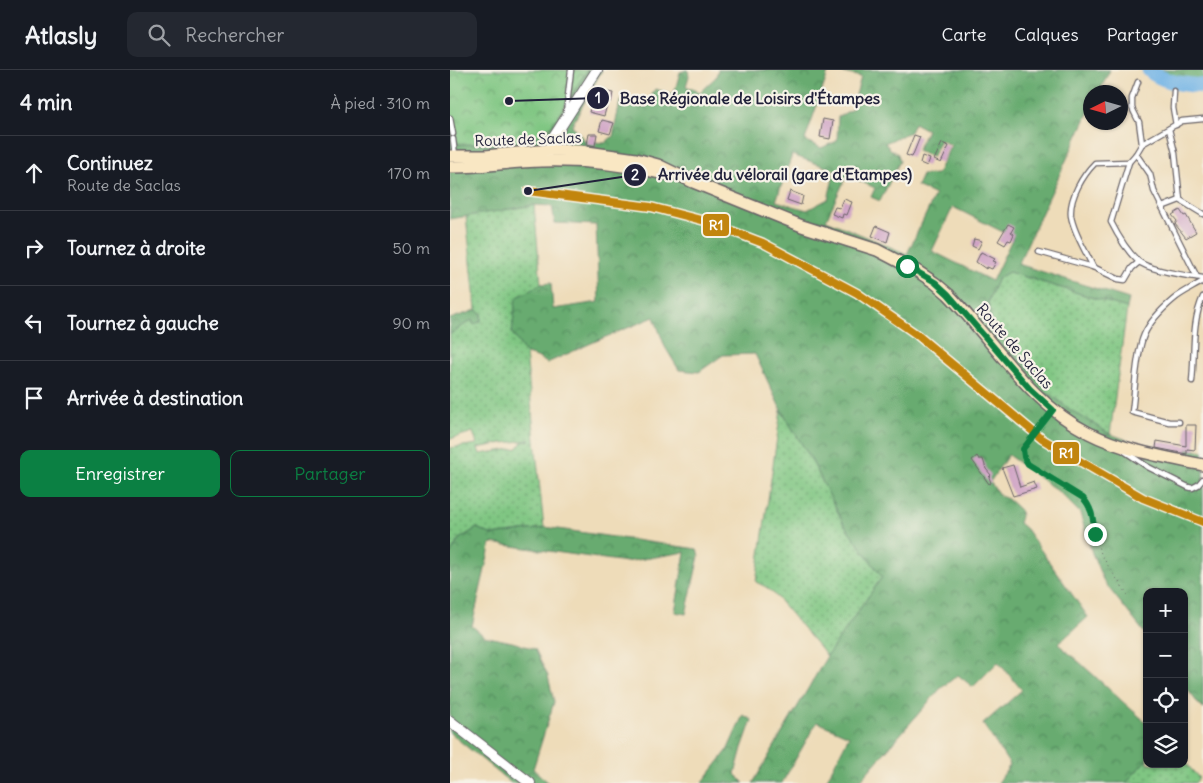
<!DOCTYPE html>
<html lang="fr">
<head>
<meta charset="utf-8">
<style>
	:root { --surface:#171b24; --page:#242831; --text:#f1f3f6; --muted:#9ea1a6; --line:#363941; --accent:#0b8043 }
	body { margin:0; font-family:Delius,sans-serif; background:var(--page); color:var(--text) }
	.controls { position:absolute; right:15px; bottom:15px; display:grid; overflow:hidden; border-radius:10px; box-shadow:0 1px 4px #0004 }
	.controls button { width:45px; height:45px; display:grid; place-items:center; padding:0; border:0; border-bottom:1px solid var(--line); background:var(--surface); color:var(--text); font:25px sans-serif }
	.compass { position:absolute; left:633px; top:15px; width:45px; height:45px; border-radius:50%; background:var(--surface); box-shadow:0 1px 4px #0004; rotate:265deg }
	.stop { position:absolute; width:15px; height:15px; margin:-11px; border:4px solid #0b8043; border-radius:50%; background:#fff }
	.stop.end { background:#0b8043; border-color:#fff; box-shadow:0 1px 5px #0008 }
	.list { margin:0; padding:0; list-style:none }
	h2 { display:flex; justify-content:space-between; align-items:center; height:65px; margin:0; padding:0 20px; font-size:21px }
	h2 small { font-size:16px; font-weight:400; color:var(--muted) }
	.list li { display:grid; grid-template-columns:32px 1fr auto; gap:15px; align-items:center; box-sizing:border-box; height:75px; padding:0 20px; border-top:1px solid var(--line) }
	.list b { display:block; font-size:19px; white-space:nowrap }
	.list p { margin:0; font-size:16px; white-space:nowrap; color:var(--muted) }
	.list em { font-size:16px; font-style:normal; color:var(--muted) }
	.actions { display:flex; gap:10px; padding:15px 20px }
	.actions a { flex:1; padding:11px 0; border:1px solid var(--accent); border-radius:10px; text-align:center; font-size:18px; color:var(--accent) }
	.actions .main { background:var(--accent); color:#fff }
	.icon { flex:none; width:28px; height:28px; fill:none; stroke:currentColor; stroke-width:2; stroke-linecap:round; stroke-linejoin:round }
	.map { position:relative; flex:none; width:753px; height:713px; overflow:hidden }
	header { display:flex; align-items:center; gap:30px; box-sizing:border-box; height:70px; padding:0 25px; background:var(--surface); border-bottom:1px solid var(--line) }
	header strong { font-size:24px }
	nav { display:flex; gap:28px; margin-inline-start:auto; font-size:18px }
	.search { width:350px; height:45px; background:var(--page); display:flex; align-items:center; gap:12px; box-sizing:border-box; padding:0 18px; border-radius:10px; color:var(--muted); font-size:19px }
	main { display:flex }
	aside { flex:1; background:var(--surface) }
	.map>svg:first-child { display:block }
	.grass { fill:url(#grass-dots); stroke:#50745e; fill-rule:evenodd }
	.forest { fill:url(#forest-crowns); stroke:#446656; fill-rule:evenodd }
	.park { fill:url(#park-crowns); stroke:#50745e }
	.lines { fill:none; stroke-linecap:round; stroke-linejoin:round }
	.river { stroke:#6fb2e5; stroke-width:15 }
	.building { fill:#cfa3c5 }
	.service-casing { stroke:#696367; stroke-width:7 }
	.tertiary-casing { stroke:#696367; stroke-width:12 }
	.secondary-casing { stroke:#696367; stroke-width:14 }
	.path { stroke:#696367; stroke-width:1; stroke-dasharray:1 4; stroke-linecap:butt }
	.service { stroke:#fff; stroke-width:4.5 }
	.tertiary { stroke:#fff; stroke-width:10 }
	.secondary { stroke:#f9e7c3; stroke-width:11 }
	.rail-1-casing { stroke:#f7f3e8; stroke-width:11 }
	.rail-1 { stroke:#c2850f; stroke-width:8 }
	.route { stroke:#0b8043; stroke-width:6 }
	.labels { text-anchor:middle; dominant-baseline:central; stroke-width:4.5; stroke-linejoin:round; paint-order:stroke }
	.street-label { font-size:15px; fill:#22223b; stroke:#f7f3e8 }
	.leader { fill:none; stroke:#22223b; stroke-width:2 }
	.callout-dot { fill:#22223b; stroke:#f7f3e8; stroke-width:2 }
	.mark-label { font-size:15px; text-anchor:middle; font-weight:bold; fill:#fff }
	.callout-label { font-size:16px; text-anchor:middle; font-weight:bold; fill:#22223b; stroke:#f7f3e8; stroke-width:4.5; stroke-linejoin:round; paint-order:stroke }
	.line-badge { stroke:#f7f3e8; stroke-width:2 }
	.badge-label { font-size:14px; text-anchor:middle; font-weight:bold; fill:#fff }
</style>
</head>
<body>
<header>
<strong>Atlasly</strong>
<div class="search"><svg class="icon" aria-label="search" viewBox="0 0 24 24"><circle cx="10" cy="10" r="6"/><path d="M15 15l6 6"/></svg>Rechercher</div>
<nav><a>Carte</a><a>Calques</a><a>Partager</a></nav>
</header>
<main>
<aside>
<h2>4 min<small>À pied · 310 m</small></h2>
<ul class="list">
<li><svg class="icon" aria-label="ahead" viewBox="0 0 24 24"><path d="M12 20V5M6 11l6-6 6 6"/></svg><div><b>Continuez</b><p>Route de Saclas</p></div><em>170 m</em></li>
<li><svg class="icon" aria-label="right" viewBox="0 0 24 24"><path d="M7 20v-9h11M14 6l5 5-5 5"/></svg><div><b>Tournez à droite</b></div><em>50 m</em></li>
<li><svg class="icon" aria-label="left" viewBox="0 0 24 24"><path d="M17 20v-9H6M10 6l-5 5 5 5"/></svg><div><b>Tournez à gauche</b></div><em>90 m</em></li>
<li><svg class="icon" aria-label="arrive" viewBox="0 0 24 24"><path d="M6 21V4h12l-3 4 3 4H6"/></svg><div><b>Arrivée à destination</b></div></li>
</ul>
<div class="actions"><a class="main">Enregistrer</a><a>Partager</a></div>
</aside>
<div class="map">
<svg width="753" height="713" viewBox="0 0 753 713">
	<defs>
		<pattern id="grass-dots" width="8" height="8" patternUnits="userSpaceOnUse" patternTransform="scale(1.25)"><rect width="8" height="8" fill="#7fc682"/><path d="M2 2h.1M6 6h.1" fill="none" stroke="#68a06c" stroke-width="1.8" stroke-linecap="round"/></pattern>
		<pattern id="forest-crowns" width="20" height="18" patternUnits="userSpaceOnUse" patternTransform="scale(1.25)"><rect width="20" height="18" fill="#67ab70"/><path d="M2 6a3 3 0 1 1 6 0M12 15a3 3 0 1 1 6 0" fill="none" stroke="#548b5d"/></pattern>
		<pattern id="park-crowns" width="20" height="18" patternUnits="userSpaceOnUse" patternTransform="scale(1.25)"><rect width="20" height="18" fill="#7fc682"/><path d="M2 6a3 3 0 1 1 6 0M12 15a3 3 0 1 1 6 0" fill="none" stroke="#68a06c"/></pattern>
	</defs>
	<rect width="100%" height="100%" fill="#f7f3e8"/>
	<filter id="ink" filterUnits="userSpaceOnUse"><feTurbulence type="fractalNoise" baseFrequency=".02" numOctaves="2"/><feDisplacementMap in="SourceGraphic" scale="10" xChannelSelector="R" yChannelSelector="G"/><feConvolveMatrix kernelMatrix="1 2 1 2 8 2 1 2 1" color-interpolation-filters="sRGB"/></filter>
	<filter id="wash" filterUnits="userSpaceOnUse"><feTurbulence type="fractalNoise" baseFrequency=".0096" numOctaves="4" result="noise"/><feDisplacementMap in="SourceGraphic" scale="20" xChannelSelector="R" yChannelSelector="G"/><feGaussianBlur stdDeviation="1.12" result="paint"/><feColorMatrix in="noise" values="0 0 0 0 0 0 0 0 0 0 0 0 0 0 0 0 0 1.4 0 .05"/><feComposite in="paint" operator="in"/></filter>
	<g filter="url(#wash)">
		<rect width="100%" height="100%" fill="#eedcb9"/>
		<g class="grass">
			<path d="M84 135 91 214 66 228 62 263 76 284 94 458 42 465 27 458 9 469 0 485V378L27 374 23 362 0 369V264L22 250 24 255 31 250V243L26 240 16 146ZM80 370 72 372 68 378 30 384 28 378 53 373Z"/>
			<polygon points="559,202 677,238 660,364 619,339 597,322 556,272 542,252 538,231 548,208"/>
			<polygon points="331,340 361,389 394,454 432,507 377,586 324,524 316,517 306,512"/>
			<polygon points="697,689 697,694 734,694 734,691 749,708 745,713 676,713"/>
		</g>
		<g class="forest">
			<path d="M137 0H152L122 55 135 71 155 73 163 66 170 31 195 38 205 19 224 24 230 2 238 0 239 6 236 16 250 22 266 7 268 0H379L355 70 371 78 387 71 388 47 402 39 411 7 380 0H660L649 22H640V39L568 194 679 229 677 238 559 202 548 208 538 231 542 252 556 272 597 322 619 339 660 364 698 377 736 384 738 379 753 381V640L734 615V522H697V566L654 512 642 483 630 443 609 422 558 385 540 412 550 426 558 429 570 440 571 446 569 453 576 459 638 547 608 574C639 599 666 627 697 653V689L676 713H548L560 695 533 654 572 620 548 592 523 617 508 605 490 619 408 713H375L399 666 367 652 332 713H303L377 586 432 507 394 454 361 389 331 340 305 284 273 285 249 302 229 300 215 277 204 247 146 271 97 293 87 287 76 284 62 263 66 228 91 214 101 213 103 239 149 232 146 155 105 153 102 136 84 135 0 149V74C23 74 79 76 96 62 109 51 127 16 137 0ZM464 53 477 60 467 80 482 87 490 70 501 75 487 104 472 105 467 116 485 125 457 184 376 150 397 105 425 118 421 127 430 131 450 91 448 84 440 79 435 73 460 62ZM342 85 385 100 378 129 357 140 326 131ZM503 137 563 167 542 211 482 181Z"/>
			<path d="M699 0H753V16C734 14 714 13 699 0Z"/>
			<polygon points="26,240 31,243 31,251 24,255 22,250 0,264 0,249"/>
			<polygon points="94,457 247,479 249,486 236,544 225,542 235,482 176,492 41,473 22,556 34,566 62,572 85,579 98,606 104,632 83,699 99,713 61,713 0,663 0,485 9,469 27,458 42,465 94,458"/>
			<polygon points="293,645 302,650 292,678 285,704 294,713 252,713 277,681"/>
		</g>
		<polygon class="park" points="0,0 137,0 103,54 90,65 73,71 24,74 0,74"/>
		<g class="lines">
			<path class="river" d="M699 0C713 13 735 14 753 16"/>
		</g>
		<g id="blocks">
			<g class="building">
				<polygon points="152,21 163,23 161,32 158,31 154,46 139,42 141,35 149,36"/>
				<polygon points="373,49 383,51 380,69 370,67"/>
				<polygon points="152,50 164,53 160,64 149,61"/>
				<polygon points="139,64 147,64 145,76 137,74"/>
				<polygon points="464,65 470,67 462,87 456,85"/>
				<polygon points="492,73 499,76 491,93 484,90"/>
				<polygon points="472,86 480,89 477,96 470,93"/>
				<polygon points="340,121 353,126 351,135 337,130"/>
				<polygon points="394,129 402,132 397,145 393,144 392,148 382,144 385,137 390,138"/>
				<polygon points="730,140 734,146 736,145 746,162 736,168 725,154 727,151 722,145"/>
				<polygon points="558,154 564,157 561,162 564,164 561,171 558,170 555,175 548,171"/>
				<polygon points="426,156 440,162 437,172 422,166"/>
				<polygon points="524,169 532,171 528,179 522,176"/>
				<polygon points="531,182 545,189 543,191 546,192 542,199 537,197 536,199 526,192"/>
				<polygon points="736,355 746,355 745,380 737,379 737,384 706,378 707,371 736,376"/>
				<polygon points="527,386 529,389 533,389 536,399 541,405 539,407 541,413 539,414 522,390"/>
				<polygon points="563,395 570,417 584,412 587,419 563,426 552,398"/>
			</g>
		</g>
	</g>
	<g filter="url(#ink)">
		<use href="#blocks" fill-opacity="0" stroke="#696367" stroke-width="1"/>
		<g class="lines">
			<g class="service-casing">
				<g id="service">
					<polyline points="688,12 682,28 682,38 689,52 692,74"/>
					<polyline points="724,21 723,38 726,55"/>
					<polyline points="116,43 121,0"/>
					<polyline points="0,48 3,64"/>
					<path d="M753 49 732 51 692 74 686 84 679 92 661 152C668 166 676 180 688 191 699 200 738 206 753 208"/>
					<polyline points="719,59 725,83 730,130"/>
					<polyline points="3,69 5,85"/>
					<polyline points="686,84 700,104 704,121 712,137 730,130 753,144"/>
					<polyline points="712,137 747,207"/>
					<polyline points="589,182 643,197 668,209 675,210 682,198 689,192"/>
					<path d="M643 197C636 181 624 164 621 146 619 128 633 105 645 93L679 92"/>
					<path d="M742 311C745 284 741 253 753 227"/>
					<path d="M729 352H719L682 342C685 321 686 283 694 265 700 251 712 239 724 229 732 222 744 217 753 211"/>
					<polyline points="674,381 698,397 738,417 742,418 748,415 753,409"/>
				</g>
			</g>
			<g class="tertiary-casing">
				<g id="tertiary">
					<polyline points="95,86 99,80 102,70 147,0"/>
					<polyline points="0,651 80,713"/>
				</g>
			</g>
			<g class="secondary-casing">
				<g id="secondary">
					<path d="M0 86H35L99 80 130 81 186 89 208 95 243 112 352 156 427 180 467 201 485 213 498 224C544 271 579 333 639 363 674 381 715 387 753 395"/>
					<path d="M0 97C31 98 61 91 92 91 134 90 174 94 214 104"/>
				</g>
			</g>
			<path class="path" d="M598 346 573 379 574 387 578 394 633 428C647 443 642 460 649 479 656 495 668 510 678 525"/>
			<use href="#service" class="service"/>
			<use href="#tertiary" class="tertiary"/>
			<use href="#secondary" class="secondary"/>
			<g class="rail-1-casing">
				<polyline id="rail-1" points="78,121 201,137 255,151 313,173 407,223 466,264 592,369 693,428 753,452"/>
			</g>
			<use href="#rail-1" class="rail-1"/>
		</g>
	</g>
	<g class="lines" filter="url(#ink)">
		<path class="route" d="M457 196 485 212 498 224 580 319 603 340 573 379 574 387 578 394 633 428C643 439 643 450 645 464"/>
	</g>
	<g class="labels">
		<g class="street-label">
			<text transform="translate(78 69) rotate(-2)">Route de Saclas</text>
			<text transform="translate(565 276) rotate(49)">Route de Saclas</text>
		</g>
	</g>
	<path class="leader" d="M59 31L148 28M78 121L185 105"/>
	<g class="callout-dot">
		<circle cx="59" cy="31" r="5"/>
		<circle cx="78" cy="121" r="5"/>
		<circle cx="148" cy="28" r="12"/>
		<circle cx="185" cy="105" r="12"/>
	</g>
	<g class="mark-label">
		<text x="148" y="33">1</text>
		<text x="185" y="110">2</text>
	</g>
	<g class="callout-label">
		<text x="300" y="34">Base Régionale de Loisirs d'Étampes</text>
		<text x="335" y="110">Arrivée du vélorail (gare d'Etampes)</text>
	</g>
	<g class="line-badge">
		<rect x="252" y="143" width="28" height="24" rx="5" fill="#c2850f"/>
		<rect x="602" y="371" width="28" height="24" rx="5" fill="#c2850f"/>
	</g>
	<g class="badge-label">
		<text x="266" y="160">R1</text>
		<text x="616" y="388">R1</text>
	</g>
</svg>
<div class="controls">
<button>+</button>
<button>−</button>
<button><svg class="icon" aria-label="locate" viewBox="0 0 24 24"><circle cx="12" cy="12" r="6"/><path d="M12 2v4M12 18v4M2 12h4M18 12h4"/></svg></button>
<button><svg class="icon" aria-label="layers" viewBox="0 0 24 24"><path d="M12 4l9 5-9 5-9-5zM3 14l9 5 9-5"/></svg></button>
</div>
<svg class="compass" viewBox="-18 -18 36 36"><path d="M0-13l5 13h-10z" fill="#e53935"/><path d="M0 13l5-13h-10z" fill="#9ea1a6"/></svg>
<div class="stop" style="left:457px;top:196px"></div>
<div class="stop end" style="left:645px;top:464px"></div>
</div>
</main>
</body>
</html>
